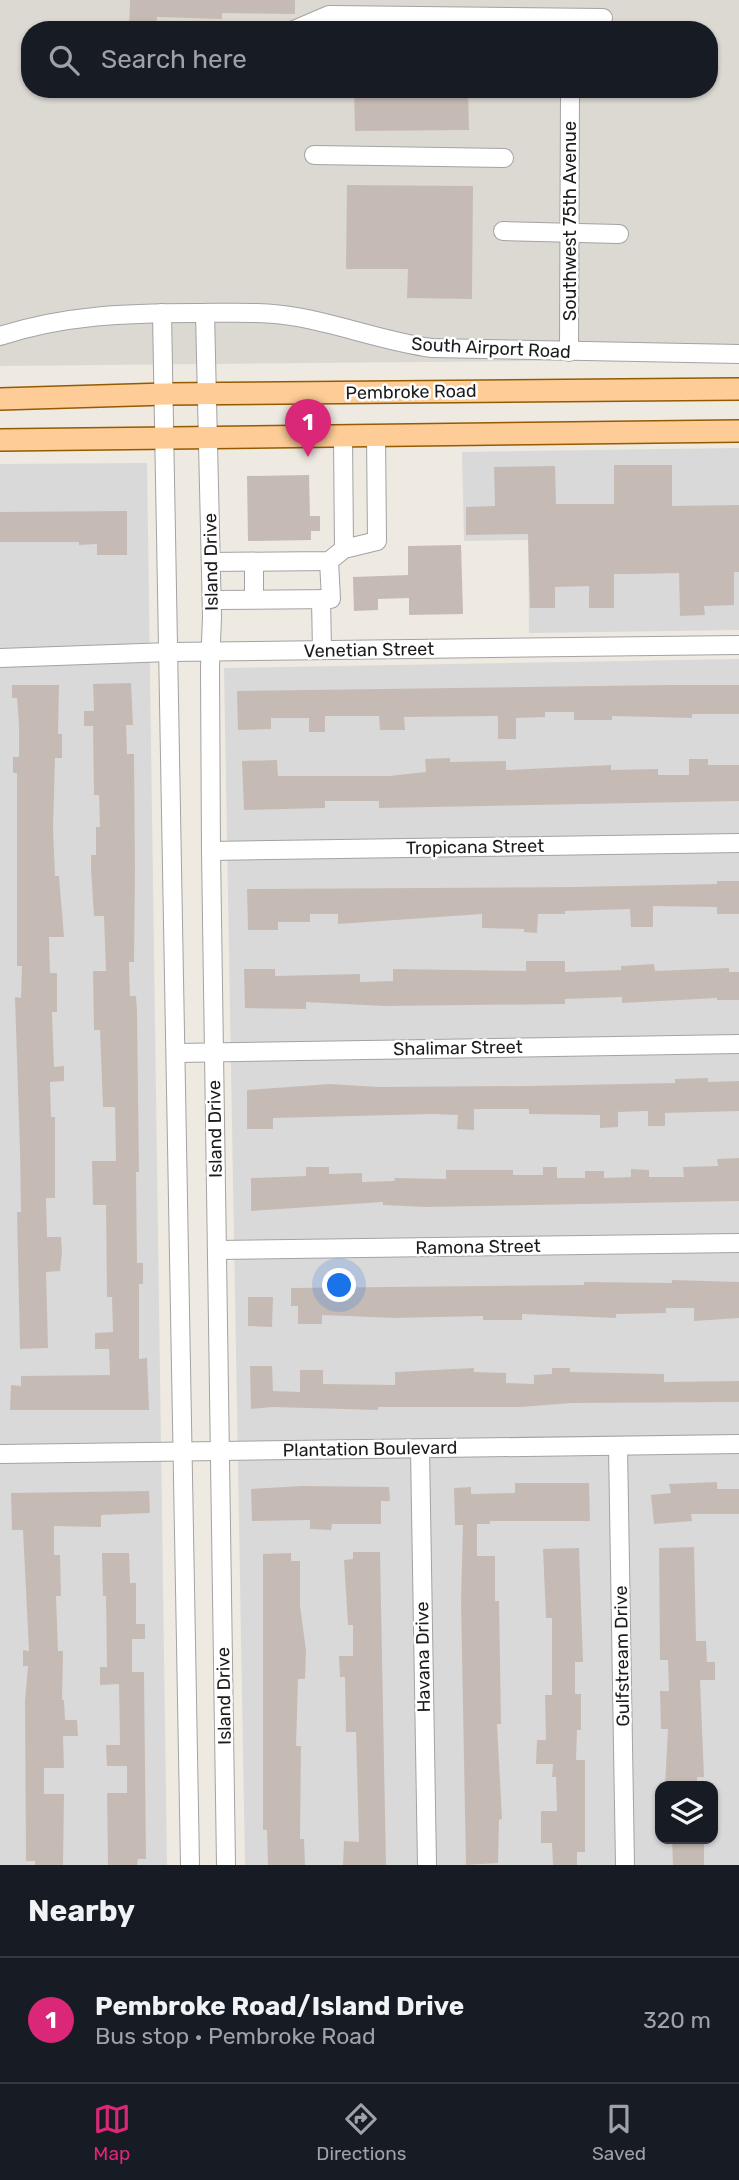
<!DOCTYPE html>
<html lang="en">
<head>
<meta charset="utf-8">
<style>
	:root { --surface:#171b24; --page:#242831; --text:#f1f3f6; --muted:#9ea1a6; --line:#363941; --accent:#db2777 }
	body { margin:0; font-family:Rubik,sans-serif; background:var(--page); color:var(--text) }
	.controls { position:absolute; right:21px; bottom:21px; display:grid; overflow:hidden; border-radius:14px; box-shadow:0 2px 5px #0004 }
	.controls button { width:63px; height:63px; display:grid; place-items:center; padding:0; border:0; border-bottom:2px solid var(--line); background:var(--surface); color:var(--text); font:35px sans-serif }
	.you { position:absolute; left:340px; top:1286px; width:24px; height:24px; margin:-18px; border:5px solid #fff; border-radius:50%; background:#1a73e8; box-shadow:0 0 0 10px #1a73e833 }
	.badge { display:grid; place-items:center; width:46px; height:46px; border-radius:50%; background:var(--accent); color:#fff; font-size:23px; font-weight:700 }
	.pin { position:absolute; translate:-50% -58px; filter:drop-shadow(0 2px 4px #0008) }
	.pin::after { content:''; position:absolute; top:37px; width:24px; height:21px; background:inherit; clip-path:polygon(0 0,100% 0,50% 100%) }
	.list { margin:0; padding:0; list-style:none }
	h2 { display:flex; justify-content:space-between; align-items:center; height:91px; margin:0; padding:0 28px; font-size:30px }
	h2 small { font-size:23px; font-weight:400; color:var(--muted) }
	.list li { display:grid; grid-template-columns:46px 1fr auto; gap:21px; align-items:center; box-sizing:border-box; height:126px; padding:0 28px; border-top:2px solid var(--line) }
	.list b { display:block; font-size:26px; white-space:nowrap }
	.list p { margin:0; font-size:23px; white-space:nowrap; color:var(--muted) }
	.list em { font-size:23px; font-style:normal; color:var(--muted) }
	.icon { flex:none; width:38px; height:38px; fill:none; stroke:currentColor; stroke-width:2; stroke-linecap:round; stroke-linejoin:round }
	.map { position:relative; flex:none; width:739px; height:1865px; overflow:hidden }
	.search { position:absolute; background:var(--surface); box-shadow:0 2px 5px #0004; left:21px; right:21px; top:21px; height:77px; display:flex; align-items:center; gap:18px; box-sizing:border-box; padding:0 24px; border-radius:28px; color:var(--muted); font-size:26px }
	.sheet { height:217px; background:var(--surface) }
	nav { display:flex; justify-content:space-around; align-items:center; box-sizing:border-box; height:98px; border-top:2px solid var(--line); background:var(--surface); font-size:19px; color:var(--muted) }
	nav a { display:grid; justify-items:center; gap:4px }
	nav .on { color:var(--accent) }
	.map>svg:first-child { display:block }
	.residential { fill:#dad9d9; fill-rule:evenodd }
	.airport { fill:#dcd9d3; fill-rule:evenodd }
	.building { fill:#c6bbb4 }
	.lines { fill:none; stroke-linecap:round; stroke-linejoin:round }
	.minor-casing { stroke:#a3a3a3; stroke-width:20 }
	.major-casing { stroke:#945b00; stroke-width:24 }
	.minor { stroke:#fff; stroke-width:18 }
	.major { stroke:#fecc96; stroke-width:21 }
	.labels { text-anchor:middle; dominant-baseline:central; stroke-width:5; stroke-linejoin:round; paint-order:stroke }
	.street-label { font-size:18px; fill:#1c1c1c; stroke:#fff }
</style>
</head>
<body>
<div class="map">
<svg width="739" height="1865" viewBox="0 0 739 1865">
	<rect width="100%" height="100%" fill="#eee9e1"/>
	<g class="residential">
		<polygon points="739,448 739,630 529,633 528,540 464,541 462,452"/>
		<polygon points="147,463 167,1865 0,1865 0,464"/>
		<path d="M739 659V1865H245L224 668ZM660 1786H713V1839H660Z"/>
	</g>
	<path class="airport" d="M0 0H739V359L0 366ZM30 30H709V89H30Z"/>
	<g class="building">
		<polygon points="130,0 295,0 295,14 222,13 222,19 157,17 157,30 129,29"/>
		<polygon points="354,89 468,89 469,130 355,131"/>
		<polygon points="347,185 473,186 472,299 407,298 408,269 346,269"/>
		<polygon points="614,465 672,465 672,506 739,505 739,572 734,572 734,605 704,606 705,615 680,616 679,573 636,574 614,574 614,608 589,608 589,586 555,587 555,608 530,608 528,534 466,535 466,507 495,506 494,467 555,466 556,504 614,504"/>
		<polygon points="309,475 310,516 320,516 320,531 311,531 311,540 248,541 247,476"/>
		<polygon points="127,511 127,555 97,555 97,544 79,545 79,542 0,542 0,512"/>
		<polygon points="461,545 463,614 409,615 409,598 378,599 378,610 354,611 353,577 408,575 408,546"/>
		<polygon points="131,683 133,725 126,725 127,754 134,754 135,868 134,962 129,962 130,996 136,996 137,1011 139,1172 136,1172 137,1263 143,1263 143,1284 139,1284 139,1359 147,1358 149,1410 10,1410 11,1385 21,1386 21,1376 110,1375 109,1349 95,1349 95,1333 113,1332 112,1297 107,1297 106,1205 93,1205 92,1161 116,1161 115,1107 103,1107 100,1030 94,1030 93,971 106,971 104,916 94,916 91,869 91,855 96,855 96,827 100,827 99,795 94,795 93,726 84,726 84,711 94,711 93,684"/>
		<polygon points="12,685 59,685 58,734 62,734 62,758 55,758 53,829 55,876 59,876 64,937 49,937 50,973 57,973 57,1012 52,1012 54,1067 64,1066 64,1081 50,1082 51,1117 55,1117 55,1198 46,1198 47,1237 61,1237 62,1253 60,1271 46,1272 48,1348 20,1349 17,1212 21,1212 20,1151 15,997 21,998 22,966 17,966 17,773 13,773 13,757 19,757 19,725 17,698 12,698"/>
		<polygon points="667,685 739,685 739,714 692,714 692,718 612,716 612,720 574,720 574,712 545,712 545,717 516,718 516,739 498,739 498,716 404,717 405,730 380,730 379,716 325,716 325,732 309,732 309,718 271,718 271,729 238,730 237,691"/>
		<polygon points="450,758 450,762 506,761 506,770 611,765 611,770 658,769 658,775 689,775 689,759 708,759 708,765 739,765 739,801 379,808 379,801 325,801 325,808 244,810 242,761 277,760 278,776 389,776 426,772 425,759"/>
		<polygon points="717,881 739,881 739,914 717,914 717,907 653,906 653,927 631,927 630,909 565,911 565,914 538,914 537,933 524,932 524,929 482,928 482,914 338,924 338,914 310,914 310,922 278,922 278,930 248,930 247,889 576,887 717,884"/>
		<polygon points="526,961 565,961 565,972 621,970 621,966 654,964 655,971 729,968 729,972 739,972 739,1000 717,1000 717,998 622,1003 622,997 565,999 565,1004 384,1006 306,1002 306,1009 245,1008 244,969 275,969 275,976 360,974 360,982 393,981 393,969 526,971"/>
		<polygon points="708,1078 708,1082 739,1081 739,1111 665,1113 665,1126 648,1126 648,1111 618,1112 618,1127 600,1128 600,1115 529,1114 529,1109 474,1109 474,1130 457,1129 458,1115 433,1114 273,1118 273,1129 247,1129 247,1090 330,1084 379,1087 528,1086 675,1083 675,1079"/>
		<polygon points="739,1158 739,1201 425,1207 383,1205 383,1202 251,1211 251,1178 306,1176 306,1167 329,1167 329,1174 362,1173 362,1182 394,1181 395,1178 446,1179 446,1170 513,1170 513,1175 543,1175 543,1167 557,1167 557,1178 585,1178 585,1171 604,1171 604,1178 631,1177 631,1169 649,1170 649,1177 684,1177 683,1167 718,1166 717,1159"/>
		<polygon points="672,1280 739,1282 739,1318 694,1321 694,1308 666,1308 666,1313 616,1314 616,1318 522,1314 522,1320 483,1320 483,1316 394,1318 322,1315 322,1324 298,1324 298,1306 291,1306 291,1288 584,1285 584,1282 672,1283"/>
		<polygon points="248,1297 273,1297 272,1327 248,1326"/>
		<polygon points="250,1366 272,1366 273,1391 300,1392 300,1370 323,1370 323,1384 395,1385 395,1372 474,1368 474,1372 506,1373 506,1383 534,1384 534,1375 552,1374 552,1368 570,1368 570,1372 664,1374 664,1382 739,1381 739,1402 571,1403 521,1407 378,1407 378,1410 273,1407 251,1409"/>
		<polygon points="717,1482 717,1489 739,1489 739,1514 691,1514 692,1521 654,1524 651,1495 671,1493 669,1484"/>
		<polygon points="515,1483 589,1483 590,1521 490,1521 490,1524 477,1524 477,1556 495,1556 495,1601 499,1601 501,1724 497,1724 502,1819 499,1820 498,1863 466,1865 461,1601 463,1525 455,1525 454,1488 471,1487 471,1494 515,1493"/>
		<polygon points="302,1486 389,1487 390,1501 381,1501 381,1524 332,1524 331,1530 310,1529 310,1520 252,1521 251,1489"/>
		<polygon points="149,1491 150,1513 101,1515 101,1527 54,1526 54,1555 60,1555 61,1596 56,1596 58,1651 63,1651 62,1700 64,1700 65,1720 77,1720 78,1736 63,1736 64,1768 44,1768 44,1794 64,1794 63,1865 35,1865 35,1861 26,1861 25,1701 28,1666 23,1666 23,1650 29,1651 23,1530 12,1530 11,1493"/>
		<polygon points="694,1547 696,1641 706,1641 707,1662 715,1662 715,1680 700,1680 704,1777 697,1777 697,1786 665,1786 668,1729 661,1729 660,1691 669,1691 668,1660 660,1660 659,1548"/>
		<polygon points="579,1548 583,1662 575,1662 575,1694 581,1694 581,1730 577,1730 576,1760 585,1760 585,1852 577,1852 577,1865 553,1865 552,1843 541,1843 541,1811 557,1811 556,1777 552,1777 553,1764 536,1764 537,1740 546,1740 545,1695 552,1695 552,1618 546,1618 543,1549"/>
		<polygon points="353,1552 380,1552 386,1865 343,1865 344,1841 359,1842 356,1732 346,1732 345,1677 340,1677 339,1656 353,1656 353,1625 348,1625 344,1560 353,1559"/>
		<polygon points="102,1553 129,1553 130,1583 136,1583 136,1624 145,1624 145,1639 132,1639 132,1672 144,1672 146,1859 138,1859 137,1865 108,1865 107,1793 127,1793 127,1766 107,1766 106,1745 120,1745 119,1684 100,1685 100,1667 107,1667 106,1596 103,1596"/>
		<polygon points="291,1553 291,1561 300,1561 300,1606 306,1650 305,1679 298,1679 296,1746 301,1746 300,1839 304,1839 305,1865 268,1865 267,1830 263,1830 263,1554"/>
		<polygon points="672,1839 704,1839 704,1865 673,1865"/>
	</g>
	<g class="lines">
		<g class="minor-casing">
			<g id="minor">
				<polyline points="294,30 329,15 603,18"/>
				<polyline points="314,155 504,158"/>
				<polyline points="503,231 619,234"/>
				<polyline points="162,313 190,1865"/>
				<polyline points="205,313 212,617 210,667 211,851 226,1865"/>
				<path d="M0 336C65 315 127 313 195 313 229 313 264 311 297 317 343 325 386 342 432 348L739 354"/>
				<polyline points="569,352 570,89"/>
				<polyline points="343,435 344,549"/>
				<polyline points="211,562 329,561 344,549 377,541 376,434"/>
				<polyline points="254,562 254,599"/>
				<polyline points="321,599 322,650"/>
				<polyline points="212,600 331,599 329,561"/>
				<polyline points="0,658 170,652 739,645"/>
				<polyline points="211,851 739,843"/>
				<polyline points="177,1053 739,1044"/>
				<polyline points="217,1250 739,1243"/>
				<polyline points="618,1446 625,1865"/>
				<polyline points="420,1449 427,1865"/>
				<polyline points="0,1454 739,1444"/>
			</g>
		</g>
		<g class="major-casing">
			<g id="major">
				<polyline points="0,399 166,394 739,389"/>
				<polyline points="0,440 739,431"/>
			</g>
		</g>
		<use href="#minor" class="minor"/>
		<use href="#major" class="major"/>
	</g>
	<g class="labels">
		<g class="street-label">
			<text transform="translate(570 221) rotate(-90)">Southwest 75th Avenue</text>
			<text transform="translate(491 348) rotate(3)">South Airport Road</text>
			<text transform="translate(411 392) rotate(-1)">Pembroke Road</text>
			<text transform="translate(211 562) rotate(-91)">Island Drive</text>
			<text transform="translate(369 650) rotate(-1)">Venetian Street</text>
			<text transform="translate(475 847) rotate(-1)">Tropicana Street</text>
			<text transform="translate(458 1048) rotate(-1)">Shalimar Street</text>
			<text transform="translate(215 1129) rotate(-91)">Island Drive</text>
			<text transform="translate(478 1247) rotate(-1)">Ramona Street</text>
			<text transform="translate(370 1449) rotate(-1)">Plantation Boulevard</text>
			<text transform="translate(622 1656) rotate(-91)">Gulfstream Drive</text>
			<text transform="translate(423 1657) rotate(-91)">Havana Drive</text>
			<text transform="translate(224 1696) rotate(-91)">Island Drive</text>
		</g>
	</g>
</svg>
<div class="controls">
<button><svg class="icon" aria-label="layers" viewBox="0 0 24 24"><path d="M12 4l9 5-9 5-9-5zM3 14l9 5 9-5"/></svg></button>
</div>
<div class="you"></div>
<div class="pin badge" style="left:308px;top:457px">1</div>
<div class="search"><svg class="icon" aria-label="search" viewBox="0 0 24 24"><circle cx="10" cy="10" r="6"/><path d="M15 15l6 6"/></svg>Search here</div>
</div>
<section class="sheet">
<h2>Nearby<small></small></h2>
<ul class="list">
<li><span class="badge">1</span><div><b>Pembroke Road/Island Drive</b><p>Bus stop · Pembroke Road</p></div><em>320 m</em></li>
</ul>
</section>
<nav>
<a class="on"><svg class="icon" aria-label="map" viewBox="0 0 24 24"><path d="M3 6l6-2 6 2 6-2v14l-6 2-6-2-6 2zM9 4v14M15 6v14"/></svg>Map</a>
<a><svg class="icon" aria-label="directions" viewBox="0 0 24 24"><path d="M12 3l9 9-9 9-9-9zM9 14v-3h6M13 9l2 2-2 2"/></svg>Directions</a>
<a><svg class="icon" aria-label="saved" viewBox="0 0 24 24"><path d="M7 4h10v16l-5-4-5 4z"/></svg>Saved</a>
</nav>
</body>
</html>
